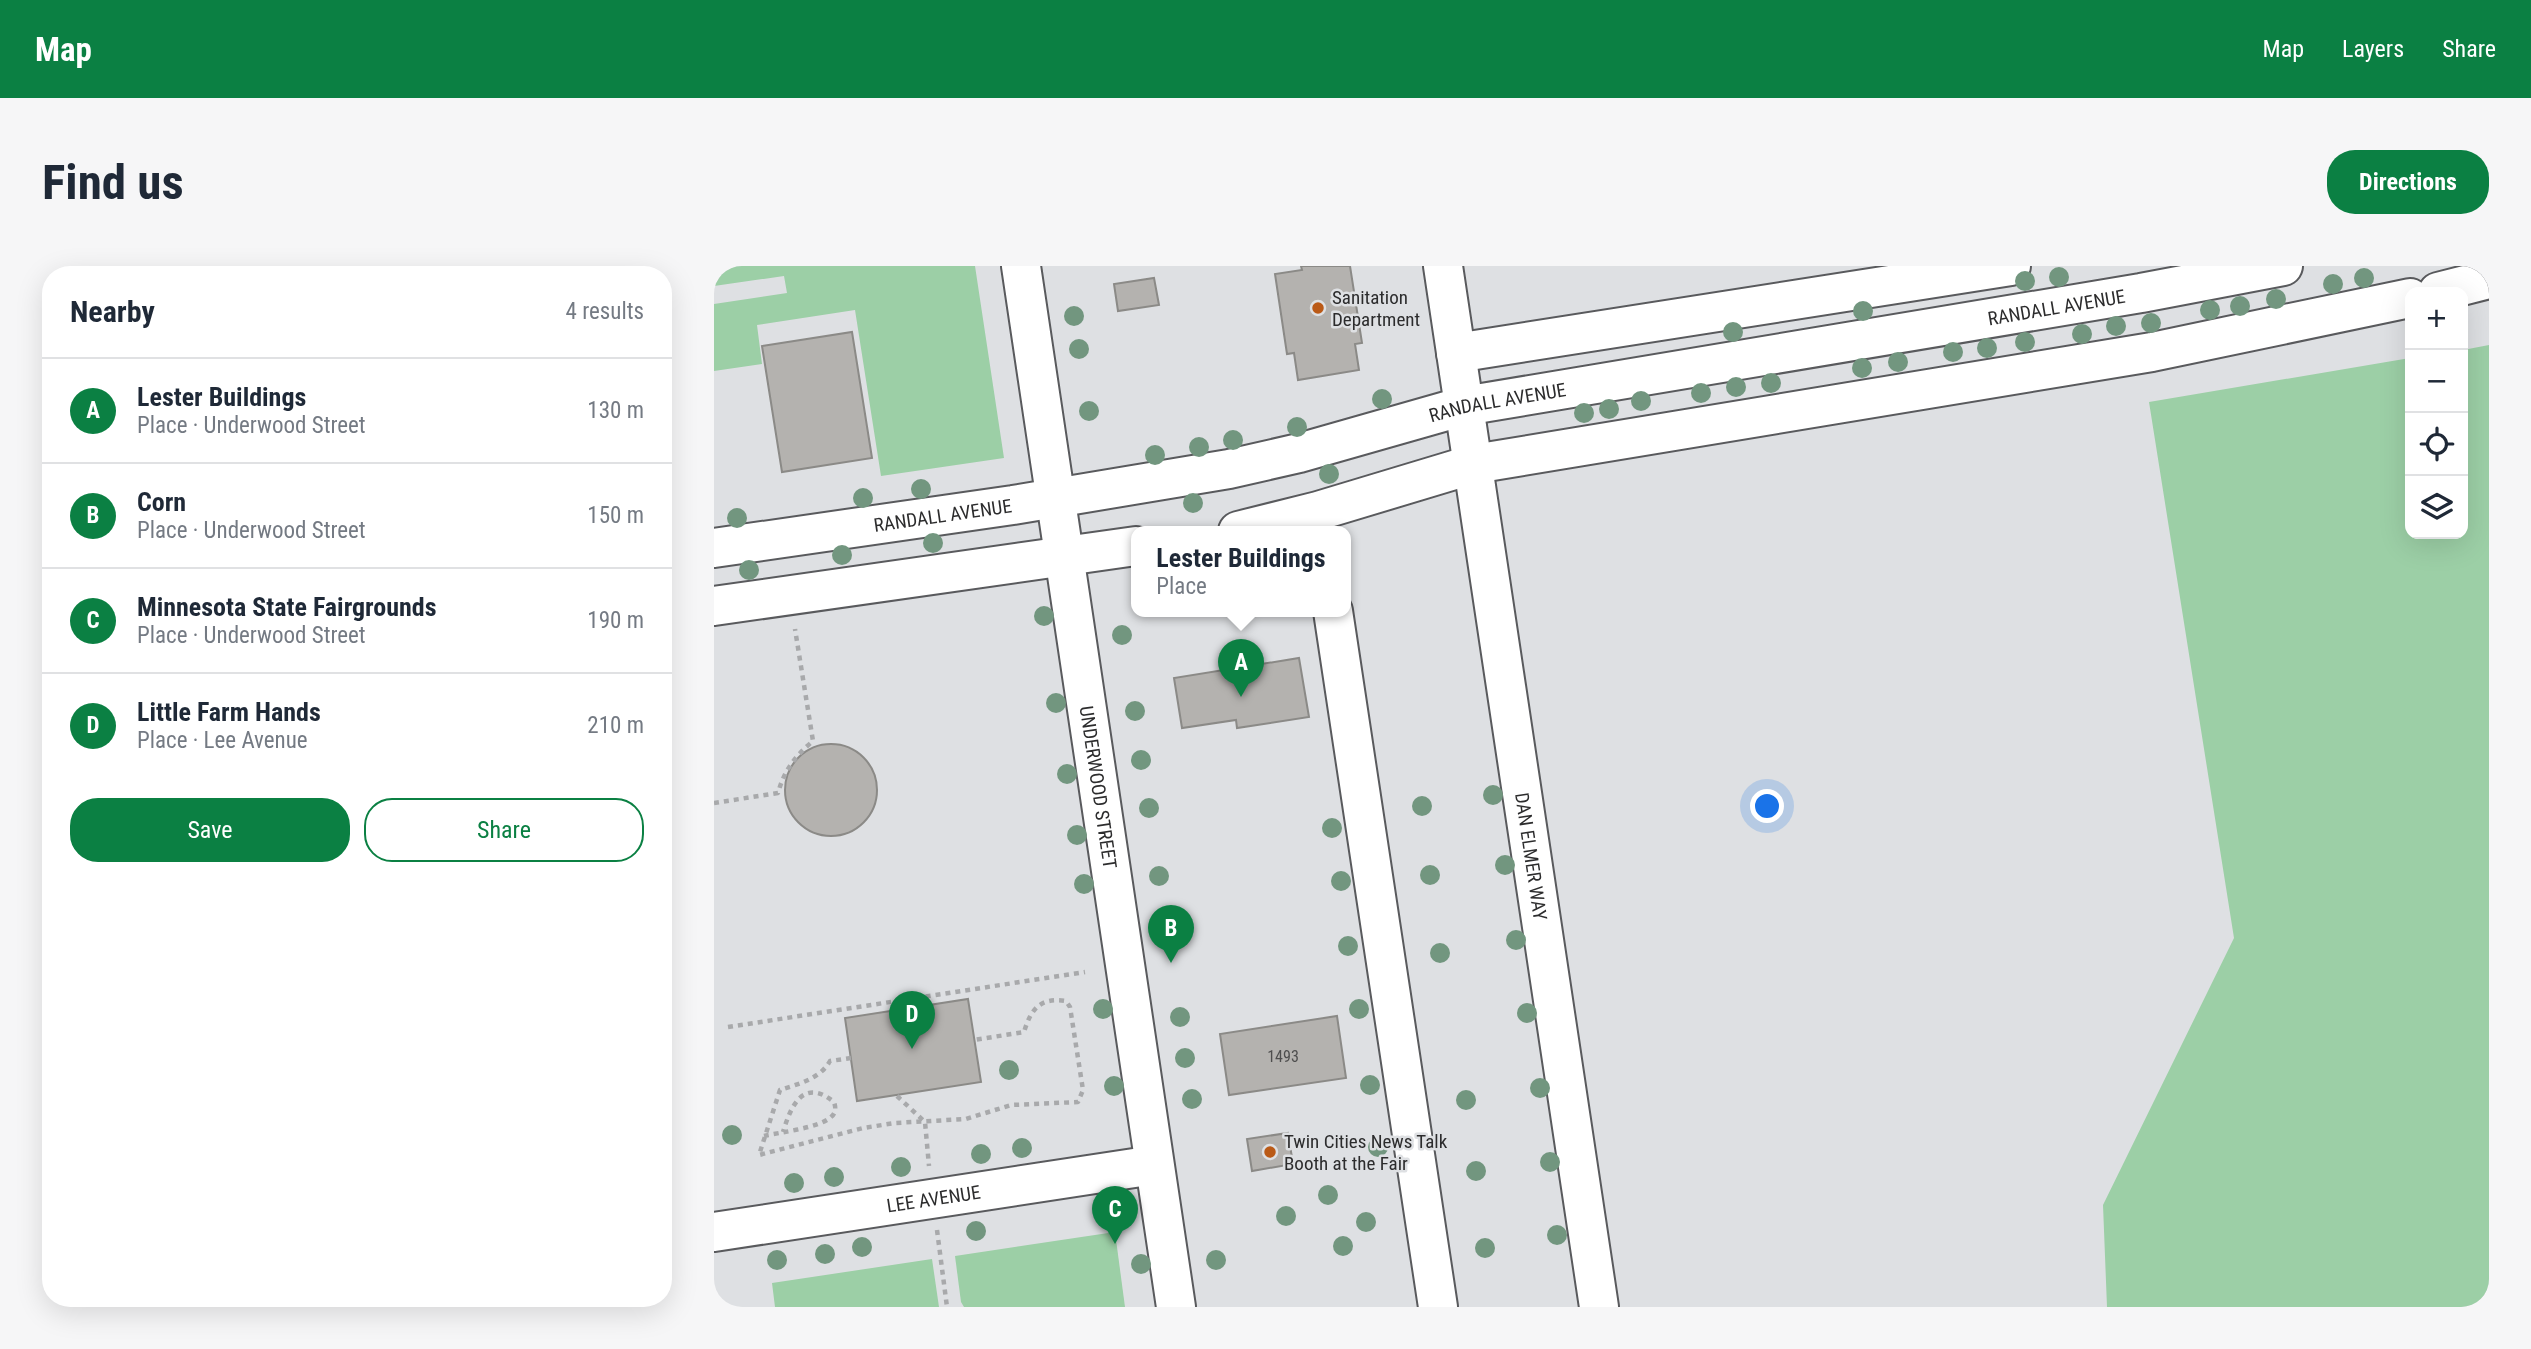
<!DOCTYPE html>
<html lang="en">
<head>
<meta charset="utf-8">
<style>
	:root { --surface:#fff; --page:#f6f6f7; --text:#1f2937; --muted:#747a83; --line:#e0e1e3; --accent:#0b8043 }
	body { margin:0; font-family:"Roboto Condensed",sans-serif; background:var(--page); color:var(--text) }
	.controls { position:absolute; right:21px; top:21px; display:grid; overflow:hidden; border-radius:14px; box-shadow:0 7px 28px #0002 }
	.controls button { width:63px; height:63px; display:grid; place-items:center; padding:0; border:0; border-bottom:2px solid var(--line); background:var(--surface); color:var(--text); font:35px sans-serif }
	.you { position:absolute; left:1054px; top:541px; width:24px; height:24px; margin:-18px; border:5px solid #fff; border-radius:50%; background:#1a73e8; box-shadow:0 0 0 10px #1a73e833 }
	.badge { display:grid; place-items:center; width:46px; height:46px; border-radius:50%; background:var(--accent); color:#fff; font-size:23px; font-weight:700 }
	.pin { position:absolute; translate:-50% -58px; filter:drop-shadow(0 2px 4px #0008) }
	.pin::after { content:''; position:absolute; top:37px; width:24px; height:21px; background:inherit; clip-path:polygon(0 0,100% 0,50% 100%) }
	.popup { position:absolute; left:417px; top:260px; width:220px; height:91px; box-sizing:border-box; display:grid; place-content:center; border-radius:14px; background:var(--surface); filter:drop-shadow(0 2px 5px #0005); font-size:23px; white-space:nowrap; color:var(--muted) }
	.popup b { font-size:26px; color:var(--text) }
	.popup::after { content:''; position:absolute; left:50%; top:100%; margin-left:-14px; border:14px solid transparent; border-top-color:var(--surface) }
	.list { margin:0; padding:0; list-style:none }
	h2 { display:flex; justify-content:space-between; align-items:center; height:91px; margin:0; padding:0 28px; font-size:30px }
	h2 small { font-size:23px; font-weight:400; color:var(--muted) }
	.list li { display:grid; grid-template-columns:46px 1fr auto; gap:21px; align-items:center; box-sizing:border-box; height:105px; padding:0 28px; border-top:2px solid var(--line) }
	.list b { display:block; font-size:26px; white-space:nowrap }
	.list p { margin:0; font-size:23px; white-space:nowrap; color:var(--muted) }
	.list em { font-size:23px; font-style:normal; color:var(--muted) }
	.actions { display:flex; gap:14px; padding:21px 28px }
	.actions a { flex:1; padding:16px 0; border:2px solid var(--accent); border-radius:28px; text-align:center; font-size:24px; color:var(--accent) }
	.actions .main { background:var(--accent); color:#fff }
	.icon { flex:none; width:38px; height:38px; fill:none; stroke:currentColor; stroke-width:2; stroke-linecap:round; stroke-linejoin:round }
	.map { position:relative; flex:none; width:1775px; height:1041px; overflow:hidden; border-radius:28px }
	header { display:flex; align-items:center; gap:42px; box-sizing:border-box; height:98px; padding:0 35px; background:var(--accent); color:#fff }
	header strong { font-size:33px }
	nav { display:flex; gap:38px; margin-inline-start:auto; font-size:24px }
	.intro { display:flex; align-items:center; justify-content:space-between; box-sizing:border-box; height:168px; padding:0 42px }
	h1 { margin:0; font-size:49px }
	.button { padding:18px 32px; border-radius:28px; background:var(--accent); color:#fff; font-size:24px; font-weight:700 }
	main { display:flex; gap:42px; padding:0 42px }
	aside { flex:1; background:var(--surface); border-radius:28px; box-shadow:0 7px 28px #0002 }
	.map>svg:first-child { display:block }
	.green { fill:#9ccfa6 }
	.building { fill:#b4b2af; stroke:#8b8a87; stroke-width:2 }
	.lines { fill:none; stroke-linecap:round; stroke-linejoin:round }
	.minor-casing { stroke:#595a5d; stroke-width:42 }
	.path { stroke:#a8a9ab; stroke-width:4.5; stroke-dasharray:5 5; stroke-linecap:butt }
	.minor { stroke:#fff; stroke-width:38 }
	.tree { fill:#72967f }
	.poi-dot { fill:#ba5a17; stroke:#dee0e3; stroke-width:2.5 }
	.labels { text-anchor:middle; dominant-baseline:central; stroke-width:5; stroke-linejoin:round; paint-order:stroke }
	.number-label { font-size:16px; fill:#4e4e4e }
	.poi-label { font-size:19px; fill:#2c2c2d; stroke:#dee0e3; text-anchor:start }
	.street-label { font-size:19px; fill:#2c2c2d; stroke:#dee0e3 }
</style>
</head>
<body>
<header>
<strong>Map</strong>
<nav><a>Map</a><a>Layers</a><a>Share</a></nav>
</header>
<div class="intro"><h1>Find us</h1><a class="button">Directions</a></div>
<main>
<aside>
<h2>Nearby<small>4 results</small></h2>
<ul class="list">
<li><span class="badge">A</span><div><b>Lester Buildings</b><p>Place · Underwood Street</p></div><em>130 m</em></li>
<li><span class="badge">B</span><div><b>Corn</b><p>Place · Underwood Street</p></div><em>150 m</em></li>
<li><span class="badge">C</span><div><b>Minnesota State Fairgrounds</b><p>Place · Underwood Street</p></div><em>190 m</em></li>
<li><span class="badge">D</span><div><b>Little Farm Hands</b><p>Place · Lee Avenue</p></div><em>210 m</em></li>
</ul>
<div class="actions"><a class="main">Save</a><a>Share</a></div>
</aside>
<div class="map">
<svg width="1775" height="1041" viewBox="0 0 1775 1041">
	<rect width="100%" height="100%" fill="#dee0e3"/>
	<g class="green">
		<polygon points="0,0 261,0 290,192 167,210 141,44 43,59 48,98 0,105 0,38 73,27 70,10 0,20"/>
		<polygon points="1775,79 1775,1041 1393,1041 1389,939 1520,672 1435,136 1696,92 1696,268 1749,268 1749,84"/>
		<polygon points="401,966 411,1041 250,1041 247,1036 241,990"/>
		<polygon points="218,993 225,1041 61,1041 58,1017"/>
	</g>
	<g class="building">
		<polygon points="587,0 636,0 648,77 641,78 645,104 584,114 580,87 573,88 561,8 588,4"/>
		<polygon points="440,12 445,39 404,45 400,18"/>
		<polygon points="138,66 158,192 68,206 48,80"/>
		<polygon points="585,392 595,451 523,462 522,454 468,462 460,412"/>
		<circle cx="117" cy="524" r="46"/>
		<polygon points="254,733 267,816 143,835 131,752"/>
		<polygon points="623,750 632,812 515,829 506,768"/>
		<polygon points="574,867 579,898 538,905 533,873"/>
	</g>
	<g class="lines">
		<g class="minor-casing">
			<g id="minor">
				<path id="s1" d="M307 0 462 1041"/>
				<path id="s2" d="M729 0 885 1041"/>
				<polyline points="1724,26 1775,13"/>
				<polyline points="742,87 1297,0"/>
				<polyline points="524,265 604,245 760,198 1438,86 1696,32"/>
				<path id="s3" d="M0 282 299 239 515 203 585 187 750 140 1427 27 1569 0"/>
				<polyline points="0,340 422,280"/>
				<polyline points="619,345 724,1041"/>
				<path id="s4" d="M0 966 440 899"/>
			</g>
		</g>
		<g class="path">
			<path d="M0 537 64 527C70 505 81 490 99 475L81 363"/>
			<polyline points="14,761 371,706"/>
			<path d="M137 792 116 795C106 813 84 818 66 824L45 889 149 862 181 857 252 853 297 839 364 836 369 824 356 741 352 735C326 731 317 743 310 766L260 774"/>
			<polyline points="183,830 211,856 215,900"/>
			<path d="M50 870C67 866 105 862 117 851 122 847 122 842 120 836 89 811 77 840 69 866"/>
			<polyline points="223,964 233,1041"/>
		</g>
		<use href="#minor" class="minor"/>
	</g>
	<g class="tree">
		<circle cx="1345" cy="11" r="10"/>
		<circle cx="1650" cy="12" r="10"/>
		<circle cx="1311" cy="15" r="10"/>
		<circle cx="1619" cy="18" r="10"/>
		<circle cx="1562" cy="33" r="10"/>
		<circle cx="1526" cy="40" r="10"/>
		<circle cx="1496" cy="44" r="10"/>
		<circle cx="1149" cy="45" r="10"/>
		<circle cx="360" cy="50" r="10"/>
		<circle cx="1437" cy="57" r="10"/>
		<circle cx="1402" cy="60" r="10"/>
		<circle cx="1019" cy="66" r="10"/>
		<circle cx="1368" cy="68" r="10"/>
		<circle cx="1311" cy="76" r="10"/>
		<circle cx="1273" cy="82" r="10"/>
		<circle cx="365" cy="83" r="10"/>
		<circle cx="1239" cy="86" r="10"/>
		<circle cx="1184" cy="96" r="10"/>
		<circle cx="1148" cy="102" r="10"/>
		<circle cx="1057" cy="117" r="10"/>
		<circle cx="1022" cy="121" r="10"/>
		<circle cx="987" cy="127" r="10"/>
		<circle cx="668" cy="133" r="10"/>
		<circle cx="927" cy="135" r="10"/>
		<circle cx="895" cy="143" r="10"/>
		<circle cx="375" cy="145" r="10"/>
		<circle cx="870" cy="147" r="10"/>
		<circle cx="583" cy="161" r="10"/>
		<circle cx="519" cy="174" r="10"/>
		<circle cx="485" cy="181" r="10"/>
		<circle cx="441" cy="189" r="10"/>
		<circle cx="615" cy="208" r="10"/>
		<circle cx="207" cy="223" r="10"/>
		<circle cx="149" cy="232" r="10"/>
		<circle cx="479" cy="237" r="10"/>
		<circle cx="23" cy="252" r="10"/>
		<circle cx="219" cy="277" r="10"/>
		<circle cx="128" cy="289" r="10"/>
		<circle cx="35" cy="304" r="10"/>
		<circle cx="330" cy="350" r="10"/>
		<circle cx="408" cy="369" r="10"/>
		<circle cx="342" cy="437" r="10"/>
		<circle cx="421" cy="445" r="10"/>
		<circle cx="427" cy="494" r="10"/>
		<circle cx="353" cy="508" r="10"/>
		<circle cx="779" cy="529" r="10"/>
		<circle cx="708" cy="540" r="10"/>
		<circle cx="435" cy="542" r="10"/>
		<circle cx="618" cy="562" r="10"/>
		<circle cx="363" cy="569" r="10"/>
		<circle cx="791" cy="599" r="10"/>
		<circle cx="716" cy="609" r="10"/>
		<circle cx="445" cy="610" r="10"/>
		<circle cx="627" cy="615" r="10"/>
		<circle cx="370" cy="618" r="10"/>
		<circle cx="452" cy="670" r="10"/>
		<circle cx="802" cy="674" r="10"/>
		<circle cx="634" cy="680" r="10"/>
		<circle cx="726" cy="687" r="10"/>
		<circle cx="389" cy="743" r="10"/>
		<circle cx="645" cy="743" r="10"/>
		<circle cx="813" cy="747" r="10"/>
		<circle cx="466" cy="751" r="10"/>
		<circle cx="471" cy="792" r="10"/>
		<circle cx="295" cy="804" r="10"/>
		<circle cx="656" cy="819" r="10"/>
		<circle cx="400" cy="820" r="10"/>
		<circle cx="826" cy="822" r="10"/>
		<circle cx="478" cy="833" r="10"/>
		<circle cx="752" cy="834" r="10"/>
		<circle cx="18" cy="869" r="10"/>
		<circle cx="664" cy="881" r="10"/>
		<circle cx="308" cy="882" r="10"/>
		<circle cx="267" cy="888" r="10"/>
		<circle cx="836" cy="896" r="10"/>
		<circle cx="187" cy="901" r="10"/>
		<circle cx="762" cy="905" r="10"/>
		<circle cx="120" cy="911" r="10"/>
		<circle cx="80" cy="917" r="10"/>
		<circle cx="614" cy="929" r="10"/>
		<circle cx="572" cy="950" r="10"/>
		<circle cx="652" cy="956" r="10"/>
		<circle cx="262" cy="965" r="10"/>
		<circle cx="843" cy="969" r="10"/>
		<circle cx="629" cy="980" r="10"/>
		<circle cx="148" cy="981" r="10"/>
		<circle cx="771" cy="982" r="10"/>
		<circle cx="111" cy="988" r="10"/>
		<circle cx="63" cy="994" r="10"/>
		<circle cx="502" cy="994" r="10"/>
		<circle cx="427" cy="998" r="10"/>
	</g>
	<g class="poi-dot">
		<circle cx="604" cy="42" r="7"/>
		<circle cx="556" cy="886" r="7"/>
	</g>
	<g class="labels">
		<g class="number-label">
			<text x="569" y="790">1493</text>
		</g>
		<g class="poi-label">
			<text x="618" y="31">Sanitation<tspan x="618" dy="22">Department</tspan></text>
			<text x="570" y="875">Twin Cities News Talk<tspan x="570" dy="22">Booth at the Fair</tspan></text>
		</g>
		<g class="street-label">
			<text stroke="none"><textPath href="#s3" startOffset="1365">RANDALL AVENUE</textPath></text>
			<text stroke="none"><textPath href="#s3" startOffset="798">RANDALL AVENUE</textPath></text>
			<text stroke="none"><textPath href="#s3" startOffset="231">RANDALL AVENUE</textPath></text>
			<text stroke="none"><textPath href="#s1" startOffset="527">UNDERWOOD STREET</textPath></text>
			<text stroke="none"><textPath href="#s2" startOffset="597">DAN ELMER WAY</textPath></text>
			<text stroke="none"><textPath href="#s4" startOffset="222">LEE AVENUE</textPath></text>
		</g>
	</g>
</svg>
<div class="controls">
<button>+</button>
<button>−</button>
<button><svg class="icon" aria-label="locate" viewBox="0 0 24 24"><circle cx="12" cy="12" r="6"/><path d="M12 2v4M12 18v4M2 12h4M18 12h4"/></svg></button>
<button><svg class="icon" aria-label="layers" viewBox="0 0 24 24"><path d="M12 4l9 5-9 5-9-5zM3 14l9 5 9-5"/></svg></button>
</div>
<div class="you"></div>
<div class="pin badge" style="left:527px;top:431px">A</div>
<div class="popup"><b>Lester Buildings</b>Place</div>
<div class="pin badge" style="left:457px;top:697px">B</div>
<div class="pin badge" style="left:401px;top:978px">C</div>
<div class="pin badge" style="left:198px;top:783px">D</div>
</div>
</main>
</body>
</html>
